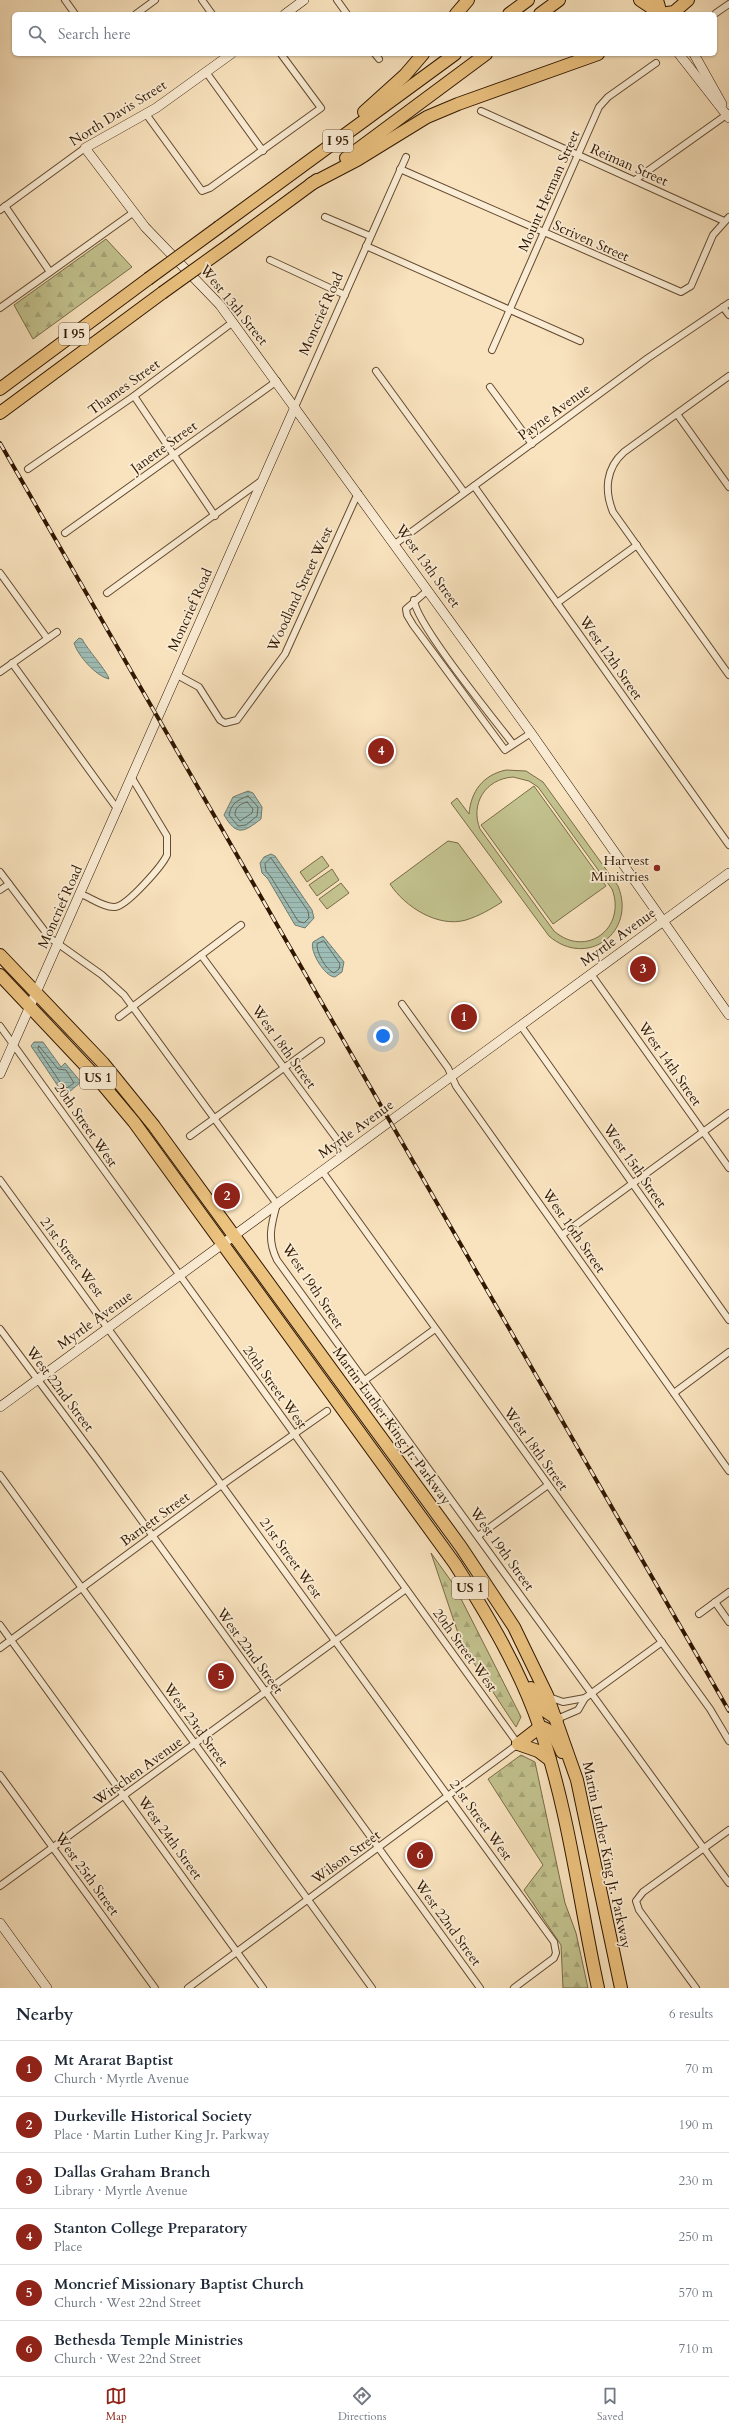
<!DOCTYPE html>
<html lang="en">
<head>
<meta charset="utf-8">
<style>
	:root { --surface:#fff; --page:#f2f2f3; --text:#1f2937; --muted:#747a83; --line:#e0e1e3; --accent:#8f2418 }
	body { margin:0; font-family:Cardo,serif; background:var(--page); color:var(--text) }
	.you { position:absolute; left:383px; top:1036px; width:14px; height:14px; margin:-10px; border:3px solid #fff; border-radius:50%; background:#1a73e8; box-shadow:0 0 0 6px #1a73e833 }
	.badge { display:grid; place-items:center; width:26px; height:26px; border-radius:50%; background:var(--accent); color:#fff; font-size:13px; font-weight:700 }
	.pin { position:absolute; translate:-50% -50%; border:2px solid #fff; box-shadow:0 1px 4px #0006 }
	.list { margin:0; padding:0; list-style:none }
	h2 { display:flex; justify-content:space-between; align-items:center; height:52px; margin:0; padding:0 16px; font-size:17px }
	h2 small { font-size:13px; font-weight:400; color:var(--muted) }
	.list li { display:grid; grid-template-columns:26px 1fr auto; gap:12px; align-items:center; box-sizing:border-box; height:56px; padding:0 16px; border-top:1px solid var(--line) }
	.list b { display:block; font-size:15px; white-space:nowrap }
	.list p { margin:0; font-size:13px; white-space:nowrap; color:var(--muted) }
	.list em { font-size:13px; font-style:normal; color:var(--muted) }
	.icon { flex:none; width:22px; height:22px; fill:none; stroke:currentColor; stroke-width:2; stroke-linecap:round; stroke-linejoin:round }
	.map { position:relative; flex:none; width:729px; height:1988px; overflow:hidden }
	.search { position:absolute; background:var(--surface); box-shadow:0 1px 3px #0004; left:12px; right:12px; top:12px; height:44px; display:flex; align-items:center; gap:10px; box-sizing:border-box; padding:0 14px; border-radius:6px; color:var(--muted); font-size:15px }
	.sheet { height:388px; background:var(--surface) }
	nav { display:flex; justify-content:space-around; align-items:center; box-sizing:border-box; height:56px; border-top:1px solid var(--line); background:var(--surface); font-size:11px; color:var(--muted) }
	nav a { display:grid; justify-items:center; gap:2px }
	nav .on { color:var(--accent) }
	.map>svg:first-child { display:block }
	.forest { fill:url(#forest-firs); stroke:#796c47 }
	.green { fill:#c2c28e; stroke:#796c47; fill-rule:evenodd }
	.water { fill:url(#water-rules); stroke:#727b6d }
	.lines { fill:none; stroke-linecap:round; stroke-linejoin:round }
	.shore { stroke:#676a5b; stroke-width:1 }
	.street-casing { stroke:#624a30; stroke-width:8 }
	.secondary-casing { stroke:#301700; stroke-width:10 }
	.highway-casing { stroke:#301700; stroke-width:14 }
	.street { stroke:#fbedd5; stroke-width:6 }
	.secondary { stroke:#fbedd5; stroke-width:9 }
	.highway { stroke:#ecc27f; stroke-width:12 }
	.rail-casing { stroke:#301700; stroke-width:4 }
	.rail { stroke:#fbedd5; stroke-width:2.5; stroke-dasharray:8; stroke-linecap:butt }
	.highway-bridge-casing { stroke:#301700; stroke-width:14; stroke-linecap:butt }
	.highway-bridge { stroke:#ecc27f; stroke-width:12 }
	.poi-dot { fill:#8f2418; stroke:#fbedd5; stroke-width:1.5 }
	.labels { text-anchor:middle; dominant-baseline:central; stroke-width:3.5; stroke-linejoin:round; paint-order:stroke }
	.shield { fill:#fbedd5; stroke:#6d5740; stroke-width:1 }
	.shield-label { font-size:13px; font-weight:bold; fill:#301700 }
	.street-label { font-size:14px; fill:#301700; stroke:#fbedd5 }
	.poi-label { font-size:14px; fill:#301700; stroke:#fbedd5; text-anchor:end }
</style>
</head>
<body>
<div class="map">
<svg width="729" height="1988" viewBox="0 0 729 1988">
	<defs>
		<pattern id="forest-firs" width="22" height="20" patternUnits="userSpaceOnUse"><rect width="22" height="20" fill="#c2c28e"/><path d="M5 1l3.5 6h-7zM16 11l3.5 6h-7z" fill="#a7a679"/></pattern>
		<pattern id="water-rules" width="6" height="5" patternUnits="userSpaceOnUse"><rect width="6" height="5" fill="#9ebdb6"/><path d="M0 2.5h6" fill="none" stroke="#88a29b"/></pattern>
	</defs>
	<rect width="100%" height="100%" fill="#f9e3be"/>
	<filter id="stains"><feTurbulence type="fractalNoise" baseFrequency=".005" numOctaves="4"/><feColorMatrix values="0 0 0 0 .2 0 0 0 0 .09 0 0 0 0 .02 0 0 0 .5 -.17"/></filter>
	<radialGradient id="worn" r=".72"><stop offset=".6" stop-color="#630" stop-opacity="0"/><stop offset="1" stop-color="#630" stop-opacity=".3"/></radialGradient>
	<g class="forest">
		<polygon points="106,239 132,267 33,339 14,305"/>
		<polygon points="431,1553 454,1585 521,1717 516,1727 462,1645"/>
		<polygon points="521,1755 535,1762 565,1903 576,1933 588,1988 563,1988 561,1945 524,1890 543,1865 488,1779"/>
	</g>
	<g class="green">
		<path d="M506 770 526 771 543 782 618 886C637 932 587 969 549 936L451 803 457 798 469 814C471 791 483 775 506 770ZM513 777 529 781 538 787 612 889C627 928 586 959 554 931L480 829C470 804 485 779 513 777Z"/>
		<polygon points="534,786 606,886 553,924 481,825"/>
		<path d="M448 841 458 843 502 902C491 909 479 916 466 920 438 928 405 907 390 884Z"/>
		<polygon points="322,856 329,866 307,882 300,872"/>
		<polygon points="332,869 339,880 317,896 309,885"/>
		<polygon points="341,883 349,893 327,909 319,899"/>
	</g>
	<g class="water">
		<path d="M79 638 82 639C87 649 108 672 109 679 96 676 78 656 74 643Z"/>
		<path d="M248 791 253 793 262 807 261 819C244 832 237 837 224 815L233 797Z"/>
		<polygon points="271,854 275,856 312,910 314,918 305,928 295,925 268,879 262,873 260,863 264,857"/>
		<path d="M323 936 344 962 342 972 335 977C325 977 309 951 313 942Z"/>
		<polygon points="34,1042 43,1042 61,1067 65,1063 81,1082 68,1093 62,1092 31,1046"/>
	</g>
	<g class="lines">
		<g class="shore">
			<path d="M248 796 258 807 257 816 246 825 238 826 229 815C231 804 237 800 248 796Z"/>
			<path d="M247 802 253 809 252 813 240 821 235 815C235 807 240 804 247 802Z"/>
			<polygon points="271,858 308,911 309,918 304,923 298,921 271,877 266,871 265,864"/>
			<path d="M324 941 340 964 339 969 334 973C326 970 316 952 317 944Z"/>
			<polygon points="39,1046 58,1069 66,1070 74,1083 67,1088 64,1088 38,1049"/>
		</g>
		<g class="street-casing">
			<g id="street">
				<polyline points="65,0 75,14"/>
				<polyline points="202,0 212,14"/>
				<polyline points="337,0 347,14"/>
				<polyline points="716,13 729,4"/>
				<polyline points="136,14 155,0"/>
				<polyline points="375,54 379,59"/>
				<polyline points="206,72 263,151"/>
				<polyline points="481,111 724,221"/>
				<polyline points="146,114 202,191 210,188 321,108 281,54"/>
				<polyline points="400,169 681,292 691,286 713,235 729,217"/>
				<polyline points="635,180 729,113"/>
				<polyline points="5,206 50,272"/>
				<polyline points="0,210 85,148"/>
				<polyline points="325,217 370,236"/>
				<polyline points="366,246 580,341"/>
				<polyline points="270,260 345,295"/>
				<polyline points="723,307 729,315"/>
				<polyline points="0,308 134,212"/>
				<polyline points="492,350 599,107 608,97 656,63"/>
				<polyline points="376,371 464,492"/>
				<path d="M729 376 624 452C606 468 604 490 613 512L729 675"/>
				<polyline points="490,387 532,444"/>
				<polyline points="134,396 215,516"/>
				<polyline points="295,407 406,157"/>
				<polyline points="677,414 729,487"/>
				<polyline points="28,469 134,396 233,322"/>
				<polyline points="474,486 729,845"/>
				<polyline points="65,533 277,381"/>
				<polyline points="395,544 648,358 729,303"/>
				<polyline points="0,573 47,638"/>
				<polyline points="428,590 406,609 407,615 413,625 505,750 531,733"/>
				<polyline points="107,593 261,481"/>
				<path d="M414 600C416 624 494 719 513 744"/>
				<polyline points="557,603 637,545"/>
				<polyline points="12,663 118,810"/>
				<polyline points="0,672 57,632"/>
				<polyline points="177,675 199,687 220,720 225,723 237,720 285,654 358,493"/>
				<path d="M0 872 50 938 102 975 124 995 271 1196 277 1204C271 1225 267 1240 277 1260L729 1883"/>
				<polyline points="0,890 9,884"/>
				<path d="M81 894C91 898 105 908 115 907 127 906 162 866 167 855V836L132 778"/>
				<polyline points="201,955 347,1153"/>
				<polyline points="591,974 729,1168"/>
				<polyline points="402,1004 448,1068 456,1086 729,1471"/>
				<polyline points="119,1017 241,925"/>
				<polyline points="0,1026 518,1744 188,1988"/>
				<polyline points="521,1026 729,1320"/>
				<polyline points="190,1136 321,1041"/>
				<polyline points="322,1171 710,1709 729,1741"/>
				<polyline points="0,1180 554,1942 556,1953 554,1958 514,1988"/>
				<polyline points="562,1235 729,1113"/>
				<polyline points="0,1329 97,1459 480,1988"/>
				<polyline points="365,1380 435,1329"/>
				<polyline points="674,1393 729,1352"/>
				<polyline points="0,1475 372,1988"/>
				<polyline points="478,1536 548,1485"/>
				<polyline points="715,1602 729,1622"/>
				<polyline points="699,1614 729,1592"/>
				<polyline points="0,1625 263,1988"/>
				<polyline points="0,1648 216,1489 327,1411"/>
				<polyline points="549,1697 563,1702 585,1698 662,1642"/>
				<polyline points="557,1719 578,1710 585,1698"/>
				<polyline points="0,1775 155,1988"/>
				<polyline points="0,1886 406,1589"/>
				<polyline points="696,1988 639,1910 636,1901 643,1892 729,1830"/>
			</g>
		</g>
		<g class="secondary-casing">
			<g id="secondary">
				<polyline points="285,14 304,0"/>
				<polyline points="231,54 156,108 85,148 145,227 220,305 531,733 729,1015"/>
				<polyline points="679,54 729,118"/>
				<polyline points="694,54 722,104"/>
				<polyline points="0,1074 295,407"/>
				<polyline points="0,1407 729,873"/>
				<polyline points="0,1923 47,1988"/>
			</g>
		</g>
		<g class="highway-casing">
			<g id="highway">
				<polyline points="640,0 661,14 674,12 688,0"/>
				<polyline points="657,0 661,14"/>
				<polyline points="456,14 468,0"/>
				<polyline points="509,14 528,0"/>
				<polyline points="540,14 559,0"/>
				<polyline points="364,112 405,75 423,54"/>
				<polyline points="346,158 486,54"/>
				<polyline points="311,184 357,160 427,117 458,104 598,54"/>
				<polyline points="219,227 455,54"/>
				<polyline points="233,242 317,180"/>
				<polyline points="0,389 148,279"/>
				<polyline points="0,413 162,293"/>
				<polyline points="0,955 103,1063 154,1126 461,1547 514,1627 547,1695 577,1780 621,1988"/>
				<path d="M0 975 98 1079 134 1122 455 1564C488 1616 520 1669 540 1728 569 1812 579 1901 598 1988"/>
				<polyline points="531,1688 544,1710 557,1719"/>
				<path d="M518 1744 540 1727C553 1729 557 1742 562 1752"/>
				<polyline points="518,1744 538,1751 550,1760"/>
			</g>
		</g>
		<use href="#street" class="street"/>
		<use href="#secondary" class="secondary"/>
		<use href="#highway" class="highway"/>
		<g class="rail-casing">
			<polyline id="rail" points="0,443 729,1711"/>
		</g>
		<use href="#rail" class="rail"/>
		<g class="highway-bridge-casing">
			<g id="highway-bridge">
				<polyline points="148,279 219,227"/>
				<polyline points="162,293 233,242"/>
			</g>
		</g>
		<use href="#highway-bridge" class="highway-bridge"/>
	</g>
	<circle class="poi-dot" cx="657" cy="868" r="4"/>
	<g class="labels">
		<g class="shield">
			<rect x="323" y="130" width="30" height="22" rx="3"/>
			<rect x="59" y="323" width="30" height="22" rx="3"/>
			<rect x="80" y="1067" width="36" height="22" rx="3"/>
			<rect x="452" y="1577" width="36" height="22" rx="3"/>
		</g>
		<g class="shield-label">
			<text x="338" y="141">I 95</text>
			<text x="74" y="334">I 95</text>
			<text x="98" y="1078">US 1</text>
			<text x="470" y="1588">US 1</text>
		</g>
		<g class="street-label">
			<text transform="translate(118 113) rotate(-32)">North Davis Street</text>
			<text transform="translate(629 165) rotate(24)">Reiman Street</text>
			<text transform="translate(549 191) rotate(-66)">Mount Herman Street</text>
			<text transform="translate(591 241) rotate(24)">Scriven Street</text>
			<text transform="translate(234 305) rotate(51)">West 13th Street</text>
			<text transform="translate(321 314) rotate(-66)">Moncrief Road</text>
			<text transform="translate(124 387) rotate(-36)">Thames Street</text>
			<text transform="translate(554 412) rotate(-36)">Payne Avenue</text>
			<text transform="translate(164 447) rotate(-36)">Janette Street</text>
			<text transform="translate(428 566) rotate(54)">West 13th Street</text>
			<text transform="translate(300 589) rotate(-65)">Woodland Street West</text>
			<text transform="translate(190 610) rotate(-66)">Moncrief Road</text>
			<text transform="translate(611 658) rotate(55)">West 12th Street</text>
			<text transform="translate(60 907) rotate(-66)">Moncrief Road</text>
			<text transform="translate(618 937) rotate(-36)">Myrtle Avenue</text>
			<text transform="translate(284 1047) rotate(54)">West 18th Street</text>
			<text transform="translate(670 1064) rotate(55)">West 14th Street</text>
			<text transform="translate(86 1125) rotate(55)">20th Street West</text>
			<text transform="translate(356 1129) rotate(-36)">Myrtle Avenue</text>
			<text transform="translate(635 1166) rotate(55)">West 15th Street</text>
			<text transform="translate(574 1231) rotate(55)">West 16th Street</text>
			<text transform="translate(72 1257) rotate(53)">21st Street West</text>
			<text transform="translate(313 1286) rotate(56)">West 19th Street</text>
			<text transform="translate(95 1320) rotate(-36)">Myrtle Avenue</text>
			<text transform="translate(275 1387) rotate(54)">20th Street West</text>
			<text transform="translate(60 1389) rotate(53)">West 22nd Street</text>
			<text transform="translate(392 1426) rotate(54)">Martin Luther King Jr. Parkway</text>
			<text transform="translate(536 1449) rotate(54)">West 18th Street</text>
			<text transform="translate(155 1519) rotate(-36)">Barnett Street</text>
			<text transform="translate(502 1549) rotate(54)">West 19th Street</text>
			<text transform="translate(291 1558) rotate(54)">21st Street West</text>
			<text transform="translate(465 1650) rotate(54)">20th Street West</text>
			<text transform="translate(250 1651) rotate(54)">West 22nd Street</text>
			<text transform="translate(196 1725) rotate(54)">West 23rd Street</text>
			<text transform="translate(138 1771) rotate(-36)">Witschen Avenue</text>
			<text transform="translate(481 1820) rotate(54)">21st Street West</text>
			<text transform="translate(170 1838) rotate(54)">West 24th Street</text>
			<text transform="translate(607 1855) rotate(78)">Martin Luther King Jr. Parkway</text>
			<text transform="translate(346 1857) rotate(-36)">Wilson Street</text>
			<text transform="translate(87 1874) rotate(54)">West 25th Street</text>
			<text transform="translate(448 1923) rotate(54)">West 22nd Street</text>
		</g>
		<g class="poi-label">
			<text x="649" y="860">Harvest<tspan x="649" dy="16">Ministries</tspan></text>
		</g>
	</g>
	<rect width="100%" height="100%" filter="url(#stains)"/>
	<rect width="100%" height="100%" fill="url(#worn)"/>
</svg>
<div class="you"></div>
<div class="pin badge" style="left:464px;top:1017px">1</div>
<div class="pin badge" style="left:227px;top:1196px">2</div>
<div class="pin badge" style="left:643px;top:969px">3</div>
<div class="pin badge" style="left:381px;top:751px">4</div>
<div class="pin badge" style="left:221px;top:1676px">5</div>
<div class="pin badge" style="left:420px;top:1855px">6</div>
<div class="search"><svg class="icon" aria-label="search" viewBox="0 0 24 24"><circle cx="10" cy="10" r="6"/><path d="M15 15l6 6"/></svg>Search here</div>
</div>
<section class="sheet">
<h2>Nearby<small>6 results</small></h2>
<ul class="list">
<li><span class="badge">1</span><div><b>Mt Ararat Baptist</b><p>Church · Myrtle Avenue</p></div><em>70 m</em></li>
<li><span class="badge">2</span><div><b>Durkeville Historical Society</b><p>Place · Martin Luther King Jr. Parkway</p></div><em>190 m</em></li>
<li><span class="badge">3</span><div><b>Dallas Graham Branch</b><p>Library · Myrtle Avenue</p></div><em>230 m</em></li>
<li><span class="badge">4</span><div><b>Stanton College Preparatory</b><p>Place</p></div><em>250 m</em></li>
<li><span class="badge">5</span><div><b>Moncrief Missionary Baptist Church</b><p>Church · West 22nd Street</p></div><em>570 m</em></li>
<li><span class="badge">6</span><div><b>Bethesda Temple Ministries</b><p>Church · West 22nd Street</p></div><em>710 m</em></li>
</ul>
</section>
<nav>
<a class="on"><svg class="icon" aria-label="map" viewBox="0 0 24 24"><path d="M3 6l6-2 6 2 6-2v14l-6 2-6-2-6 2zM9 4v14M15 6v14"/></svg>Map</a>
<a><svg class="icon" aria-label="directions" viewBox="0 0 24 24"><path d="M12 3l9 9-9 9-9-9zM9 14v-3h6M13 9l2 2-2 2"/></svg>Directions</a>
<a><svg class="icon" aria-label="saved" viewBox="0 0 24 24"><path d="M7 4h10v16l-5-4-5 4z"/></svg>Saved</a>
</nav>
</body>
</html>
